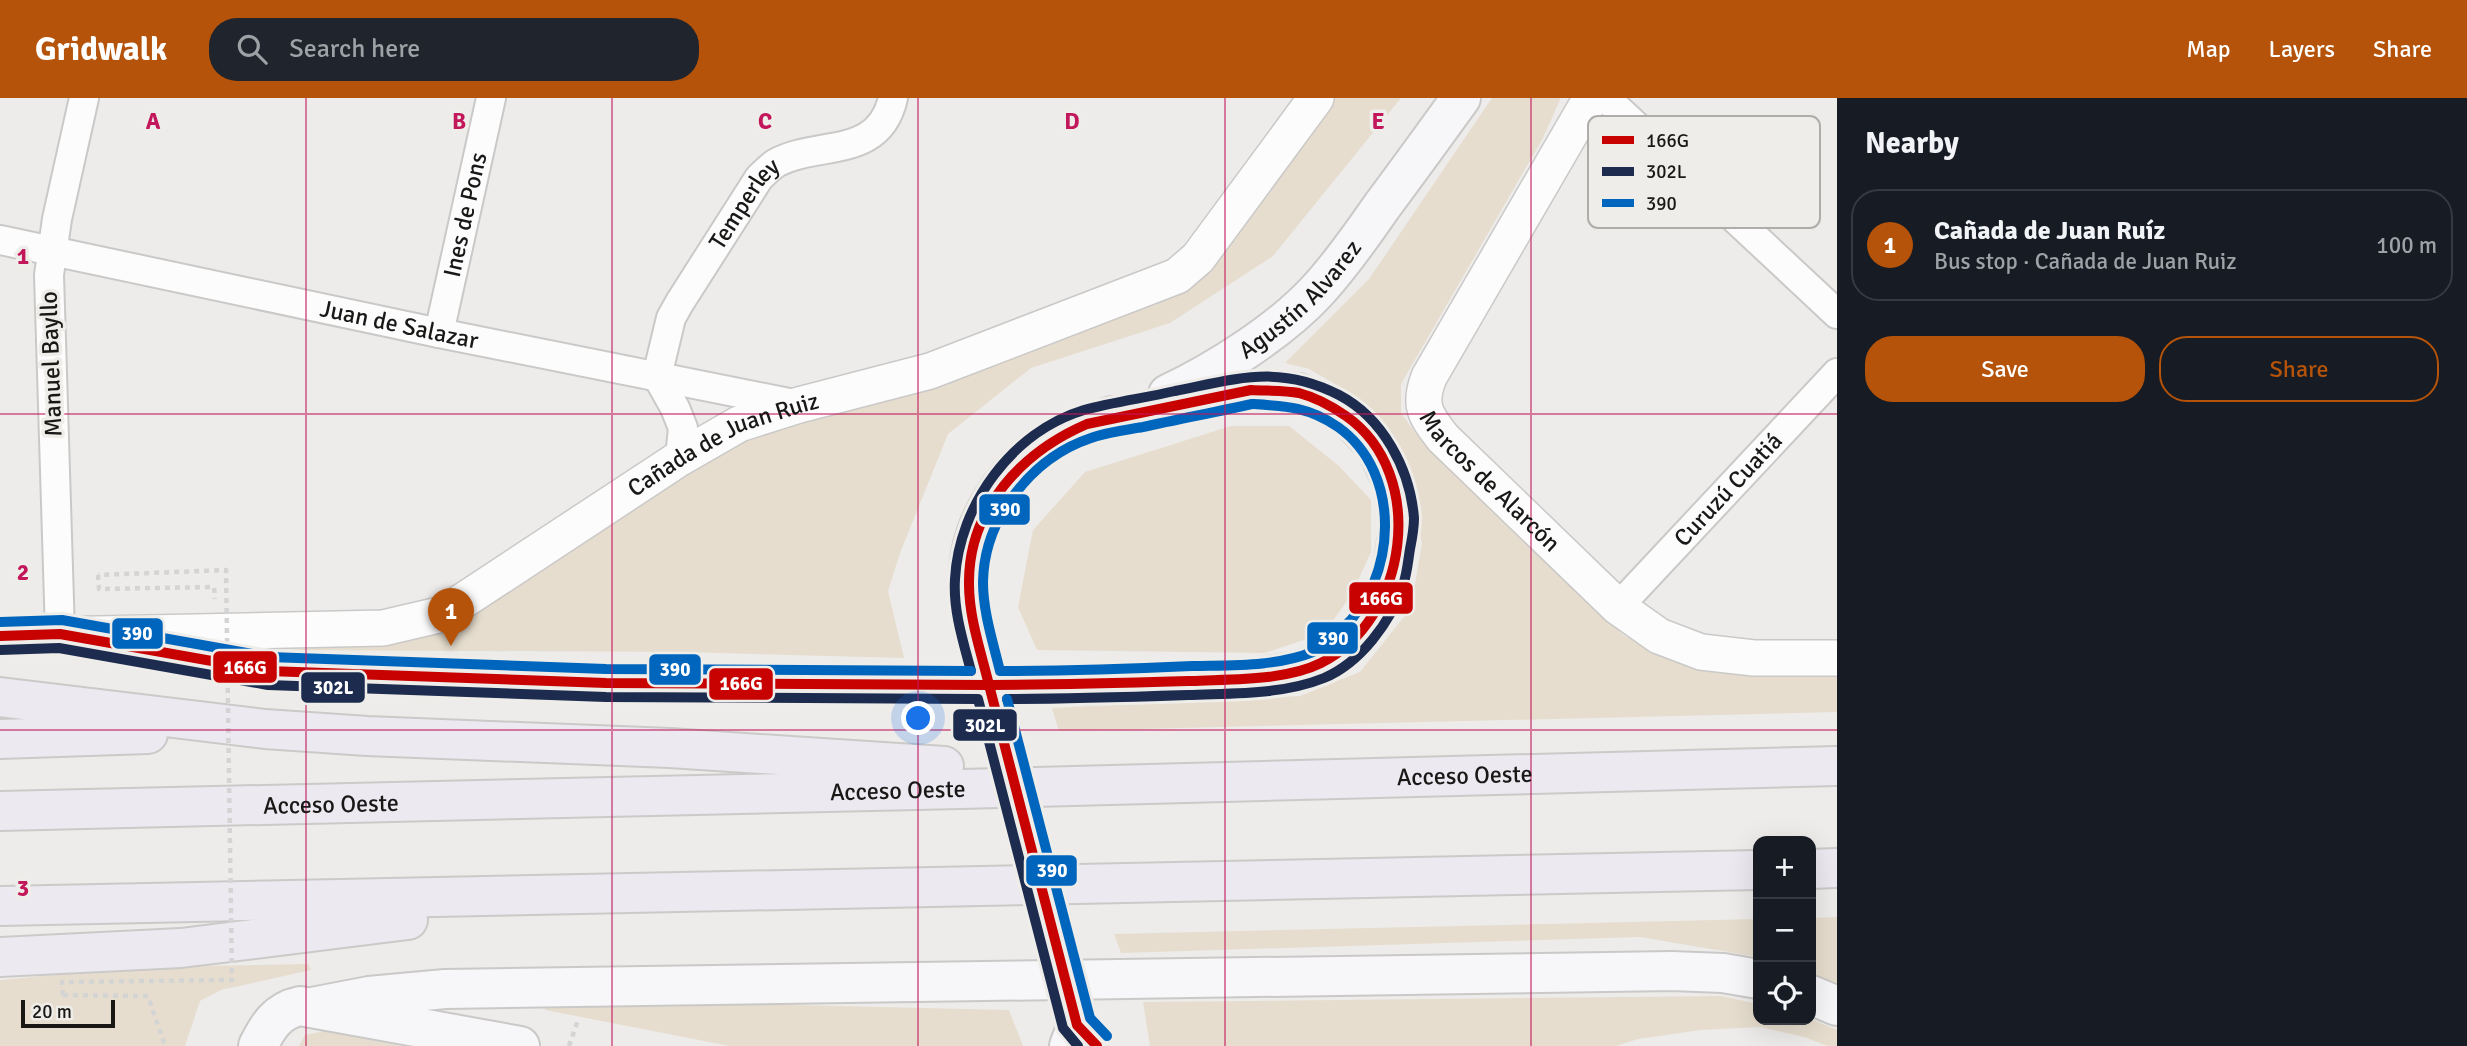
<!DOCTYPE html>
<html lang="en">
<head>
<meta charset="utf-8">
<style>
	:root { --surface:#171b24; --page:#20242c; --text:#f1f3f6; --muted:#9ea1a6; --line:#363941; --accent:#b45309 }
	body { margin:0; font-family:Signika,sans-serif; background:var(--page); color:var(--text) }
	.controls { position:absolute; right:21px; bottom:21px; display:grid; overflow:hidden; border-radius:14px; box-shadow:0 7px 28px #0002 }
	.controls button { width:63px; height:63px; display:grid; place-items:center; padding:0; border:0; border-bottom:2px solid var(--line); background:var(--surface); color:var(--text); font:35px sans-serif }
	.scale { position:absolute; left:21px; bottom:18px; width:94px; box-sizing:border-box; padding-left:7px; border:4px solid #191817; border-top:0; font-size:19px; line-height:24px; white-space:nowrap; color:#191817; -webkit-text-stroke:5px #eeede9; paint-order:stroke }
	.you { position:absolute; left:919px; top:621px; width:24px; height:24px; margin:-18px; border:5px solid #fff; border-radius:50%; background:#1a73e8; box-shadow:0 0 0 10px #1a73e833 }
	.badge { display:grid; place-items:center; width:46px; height:46px; border-radius:50%; background:var(--accent); color:#fff; font-size:23px; font-weight:700 }
	.pin { position:absolute; translate:-50% -58px; filter:drop-shadow(0 2px 4px #0008) }
	.pin::after { content:''; position:absolute; top:37px; width:24px; height:21px; background:inherit; clip-path:polygon(0 0,100% 0,50% 100%) }
	.list { margin:0; padding:0; list-style:none }
	h2 { display:flex; justify-content:space-between; align-items:center; height:91px; margin:0; padding:0 28px; font-size:30px }
	h2 small { font-size:23px; font-weight:400; color:var(--muted) }
	.list li { display:grid; grid-template-columns:46px 1fr auto; gap:21px; align-items:center; box-sizing:border-box; height:112px; margin:0 14px 14px; padding:0 14px; border:2px solid var(--line); border-radius:28px }
	.list b { display:block; font-size:26px; white-space:nowrap }
	.list p { margin:0; font-size:23px; white-space:nowrap; color:var(--muted) }
	.list em { font-size:23px; font-style:normal; color:var(--muted) }
	.actions { display:flex; gap:14px; padding:21px 28px }
	.actions a { flex:1; padding:16px 0; border:2px solid var(--accent); border-radius:28px; text-align:center; font-size:24px; color:var(--accent) }
	.actions .main { background:var(--accent); color:#fff }
	.icon { flex:none; width:38px; height:38px; fill:none; stroke:currentColor; stroke-width:2; stroke-linecap:round; stroke-linejoin:round }
	.map { position:relative; flex:none; width:1837px; height:948px; overflow:hidden }
	header { display:flex; align-items:center; gap:42px; box-sizing:border-box; height:98px; padding:0 35px; background:var(--accent); color:#fff }
	header strong { font-size:33px }
	nav { display:flex; gap:38px; margin-inline-start:auto; font-size:24px }
	.search { width:490px; height:63px; background:var(--page); display:flex; align-items:center; gap:18px; box-sizing:border-box; padding:0 24px; border-radius:28px; color:var(--muted); font-size:26px }
	main { display:flex }
	aside { flex:1; background:var(--surface) }
	.map>svg:first-child { display:block }
	.green { fill:#e6ddce }
	.lines { fill:none; stroke-linecap:round; stroke-linejoin:round }
	.minor-casing { stroke:#cac9c8; stroke-width:32 }
	.tertiary-casing { stroke:#cac9c8; stroke-width:38 }
	.secondary-casing { stroke:#cac9c8; stroke-width:42 }
	.motorway-casing { stroke:#cbcac9; stroke-width:42 }
	.path { stroke:#d4d4d4; stroke-width:4.5; stroke-dasharray:5 5; stroke-linecap:butt }
	.minor { stroke:#fcfcfc; stroke-width:28 }
	.tertiary { stroke:#fcfcfc; stroke-width:35 }
	.secondary { stroke:#f7f6f8; stroke-width:38 }
	.motorway { stroke:#ece9f0; stroke-width:38 }
	.secondary-bridge-casing { stroke:#cac9c8; stroke-width:42; stroke-linecap:butt }
	.path-bridge { stroke:#d4d4d4; stroke-width:4.5; stroke-dasharray:5 5; stroke-linecap:butt }
	.secondary-bridge { stroke:#f7f6f8; stroke-width:38 }
	.bus-1-casing { stroke:#eeede9; stroke-width:16 }
	.bus-2-casing { stroke:#eeede9; stroke-width:16 }
	.bus-3-casing { stroke:#eeede9; stroke-width:16 }
	.bus-1 { stroke:#c70201; stroke-width:10 }
	.bus-2 { stroke:#1d2b4f; stroke-width:10 }
	.bus-3 { stroke:#0065bd; stroke-width:10 }
	.grid { fill:none; stroke:#c2185b; stroke-width:2; stroke-opacity:0.55 }
	.labels { text-anchor:middle; dominant-baseline:central; stroke-width:7; stroke-linejoin:round; paint-order:stroke }
	.street-label { font-size:24px; fill:#191817; stroke:#eeede9 }
	.key { fill:#eeede9; stroke:#aeadaa; stroke-width:2 }
	.key-label { font-size:19px; fill:#191817 }
	.grid-label { font-size:23px; text-anchor:middle; font-weight:bold; fill:#c2185b; stroke:#eeede9; stroke-width:7; stroke-linejoin:round; paint-order:stroke }
	.line-badge { stroke:#eeede9; stroke-width:2.5 }
	.badge-label { font-size:19px; text-anchor:middle; font-weight:bold; fill:#fff }
</style>
</head>
<body>
<header>
<strong>Gridwalk</strong>
<div class="search"><svg class="icon" aria-label="search" viewBox="0 0 24 24"><circle cx="10" cy="10" r="6"/><path d="M15 15l6 6"/></svg>Search here</div>
<nav><a>Map</a><a>Layers</a><a>Share</a></nav>
</header>
<main>
<div class="map">
<svg width="1837" height="948" viewBox="0 0 1837 948">
	<rect width="100%" height="100%" fill="#edecea"/>
	<g class="green">
		<polygon points="1326,0 1401,0 1273,158 1170,225 1031,270 948,336 900,455 888,493 904,560 682,554 287,552 410,543 451,530 712,346 1155,203"/>
		<polygon points="1492,0 1560,0 1560,2 1543,40 1401,286 1401,315 1420,341 1623,537 1673,564 1761,574 1837,573 1837,614 1059,633 1052,610 1300,598 1360,574 1411,510 1422,445 1405,363 1353,296 1309,271 1285,265 1369,181"/>
		<polygon points="1231,328 1289,328 1339,368 1371,402 1371,454 1352,496 1324,535 1265,555 1037,552 1018,509 1033,432 1085,374"/>
		<polygon points="1837,819 1837,893 1811,879 1811,820"/>
		<polygon points="1758,821 1758,859 1640,839 1121,855 1114,836"/>
		<polygon points="308,866 311,872 221,892 200,903 185,948 0,948 0,882 143,869"/>
		<polygon points="1721,898 1758,906 1758,922 1811,921 1837,932 1837,948 1828,948 1804,939 1760,929 1701,932 1638,941 1616,948 1150,948 1143,904"/>
		<polygon points="544,901 1009,912 1023,948 730,948 545,912"/>
		<polygon points="324,933 401,948 299,948 305,937"/>
	</g>
	<g class="lines">
		<g class="minor-casing">
			<g id="minor">
				<polyline points="1606,0 1837,216"/>
				<path id="s1" d="M0 142 439 235 799 307"/>
				<path id="s2" d="M439 235 491 0"/>
				<path id="s3" d="M680 360 683 330 675 310 657 278 671 220 680 204 759 80C764 75 770 69 776 65 819 42 879 62 893 0"/>
				<path id="s4" d="M1618 509 1837 275"/>
				<polyline points="60,536 49,177 57,121 84,0"/>
			</g>
		</g>
		<g class="tertiary-casing">
			<g id="tertiary">
				<path id="s5" d="M1591 0 1429 279C1418 307 1425 317 1443 340L1618 509 1659 538 1701 554 1754 560H1837"/>
				<path id="s6" d="M0 538 383 530 443 516 680 360 739 326 799 307 930 273 1177 178 1198 160 1316 0"/>
			</g>
		</g>
		<g class="secondary-casing">
			<g id="secondary">
				<path id="s7" d="M1168 296C1217 273 1280 233 1317 193 1341 167 1362 137 1382 108 1409 72 1435 36 1461 0"/>
				<path d="M975 532C972 516 969 500 969 484 967 427 1005 371 1052 342 1071 331 1092 325 1112 318"/>
				<polyline points="60,536 268,573 606,585 1072,587 1257,580 1297,573 1318,567 1333,559 1362,532 1374,515 1390,483 1394,465 1400,423 1397,402 1392,383 1376,348 1349,320 1333,310 1299,295 1251,292 1087,326"/>
				<polyline points="1811,897 1837,908"/>
				<polyline points="312,909 369,898 445,891 1672,873 1723,875 1758,881"/>
				<path d="M258 948C268 928 277 913 300 908L520 948"/>
				<polyline points="1069,948 1077,927 1070,899"/>
			</g>
		</g>
		<g class="motorway-casing">
			<g id="motorway">
				<polyline points="0,599 265,631 367,638 670,650 944,668"/>
				<polyline points="0,641 148,636"/>
				<path id="s8" d="M0 713C612 702 1225 683 1837 668"/>
				<polyline points="1811,771 1837,770"/>
				<polyline points="0,808 1758,772"/>
				<polyline points="0,859 181,850 408,822"/>
			</g>
		</g>
		<g class="path">
			<polyline points="98,477 99,491 214,489 215,501"/>
			<polyline points="63,897 148,898 165,948"/>
			<polyline points="569,948 578,922"/>
		</g>
		<use href="#minor" class="minor"/>
		<use href="#tertiary" class="tertiary"/>
		<use href="#secondary" class="secondary"/>
		<use href="#motorway" class="motorway"/>
		<g class="secondary-bridge-casing">
			<polyline id="secondary-bridge" points="975,532 1070,899"/>
		</g>
		<polyline class="path-bridge" points="63,897 62,884 232,882 226,472 98,477"/>
		<use href="#secondary-bridge" class="secondary-bridge"/>
		<g class="bus-1-casing">
			<g id="bus-1">
				<path d="M1251 292C1266 293 1284 292 1299 295 1314 299 1333 309 1346 318 1429 376 1408 522 1321 565 1285 583 1231 581 1191 583 1123 585 1056 587 989 587 981 554 969 520 969 486 968 411 1022 354 1087 326Z"/>
				<polyline points="0,538 60,536 268,573 606,585 989,587"/>
				<polyline points="989,587 1077,927 1097,948"/>
			</g>
		</g>
		<g class="bus-2-casing">
			<g id="bus-2">
				<polyline points="0,552 59,550 268,587 606,599 978,601 1063,930 1078,948"/>
				<path d="M971 573C963 543 953 512 955 481 959 407 1012 334 1084 312 1113 304 1145 300 1175 293 1237 281 1279 266 1339 297 1383 320 1410 371 1414 420 1414 430 1412 441 1410 451 1408 463 1407 476 1403 487 1391 524 1360 565 1324 580 1282 597 1232 595 1188 597 1128 599 1068 601 1007 601"/>
			</g>
		</g>
		<g class="bus-3-casing">
			<g id="bus-3">
				<path d="M1252 306C1286 308 1309 309 1338 329 1403 375 1397 481 1342 531 1333 540 1324 549 1313 554 1275 569 1231 567 1192 568 1128 571 1064 573 1000 573 993 544 983 514 983 484 984 421 1031 360 1091 340 1107 334 1126 332 1143 329 1179 321 1216 314 1252 306Z"/>
				<polyline points="0,524 62,522 269,559 606,571 971,573"/>
				<polyline points="1007,601 1090,920 1107,938"/>
			</g>
		</g>
		<use href="#bus-1" class="bus-1"/>
		<use href="#bus-2" class="bus-2"/>
		<use href="#bus-3" class="bus-3"/>
	</g>
	<path class="grid" d="M306 0V948M612 0V948M918 0V948M1225 0V948M1531 0V948M0 316H1837M0 632H1837"/>
	<g class="labels">
		<g class="street-label">
			<text stroke="none"><textPath href="#s3" startOffset="284">Temperley</textPath></text>
			<text stroke="none"><textPath href="#s2" startOffset="121">Ines de Pons</textPath></text>
			<text stroke="none"><textPath href="#s7" startOffset="164">Agustín Alvarez</textPath></text>
			<text stroke="none"><textPath href="#s1" startOffset="408">Juan de Salazar</textPath></text>
			<text transform="translate(51 266) rotate(-92)">Manuel Bayllo</text>
			<text stroke="none"><textPath href="#s6" startOffset="774">Cañada de Juan Ruiz</textPath></text>
			<text stroke="none"><textPath href="#s5" startOffset="453">Marcos de Alarcón</textPath></text>
			<text stroke="none"><textPath href="#s4" startOffset="161">Curuzú Cuatiá</textPath></text>
			<text stroke="none"><textPath href="#s8" startOffset="1465">Acceso Oeste</textPath></text>
			<text stroke="none"><textPath href="#s8" startOffset="898">Acceso Oeste</textPath></text>
			<text stroke="none"><textPath href="#s8" startOffset="331">Acceso Oeste</textPath></text>
		</g>
	</g>
	<rect x="1588" y="18" width="232" height="112" rx="10" class="key"/>
	<rect x="1602" y="38" width="32" height="8" fill="#c70201"/>
	<rect x="1602" y="69" width="32" height="9" fill="#1d2b4f"/>
	<rect x="1602" y="101" width="32" height="8" fill="#0065bd"/>
	<g class="key-label">
		<text x="1646" y="49">166G</text>
		<text x="1646" y="80">302L</text>
		<text x="1646" y="112">390</text>
	</g>
	<g class="grid-label">
		<text x="153" y="31">A</text>
		<text x="459" y="31">B</text>
		<text x="765" y="31">C</text>
		<text x="1072" y="31">D</text>
		<text x="1378" y="31">E</text>
		<text x="23" y="166">1</text>
		<text x="23" y="482">2</text>
		<text x="23" y="798">3</text>
	</g>
	<g class="line-badge">
		<rect x="978" y="395" width="53" height="33" rx="7" fill="#0065bd"/>
		<rect x="1348" y="483" width="66" height="34" rx="7" fill="#c70201"/>
		<rect x="111" y="519" width="53" height="33" rx="7" fill="#0065bd"/>
		<rect x="1306" y="523" width="53" height="34" rx="7" fill="#0065bd"/>
		<rect x="212" y="552" width="66" height="34" rx="7" fill="#c70201"/>
		<rect x="648" y="555" width="54" height="33" rx="7" fill="#0065bd"/>
		<rect x="708" y="569" width="66" height="34" rx="7" fill="#c70201"/>
		<rect x="300" y="573" width="66" height="33" rx="7" fill="#1d2b4f"/>
		<rect x="952" y="610" width="66" height="34" rx="7" fill="#1d2b4f"/>
		<rect x="1025" y="756" width="53" height="33" rx="7" fill="#0065bd"/>
	</g>
	<g class="badge-label">
		<text x="1005" y="418">390</text>
		<text x="1381" y="507">166G</text>
		<text x="137" y="542">390</text>
		<text x="1333" y="547">390</text>
		<text x="245" y="576">166G</text>
		<text x="675" y="578">390</text>
		<text x="741" y="592">166G</text>
		<text x="333" y="596">302L</text>
		<text x="985" y="634">302L</text>
		<text x="1052" y="779">390</text>
	</g>
</svg>
<div class="controls">
<button>+</button>
<button>−</button>
<button><svg class="icon" aria-label="locate" viewBox="0 0 24 24"><circle cx="12" cy="12" r="6"/><path d="M12 2v4M12 18v4M2 12h4M18 12h4"/></svg></button>
</div>
<div class="scale">20 m</div>
<div class="you"></div>
<div class="pin badge" style="left:451px;top:548px">1</div>
</div>
<aside>
<h2>Nearby<small></small></h2>
<ul class="list">
<li><span class="badge">1</span><div><b>Cañada de Juan Ruíz</b><p>Bus stop · Cañada de Juan Ruiz</p></div><em>100 m</em></li>
</ul>
<div class="actions"><a class="main">Save</a><a>Share</a></div>
</aside>
</main>
</body>
</html>
